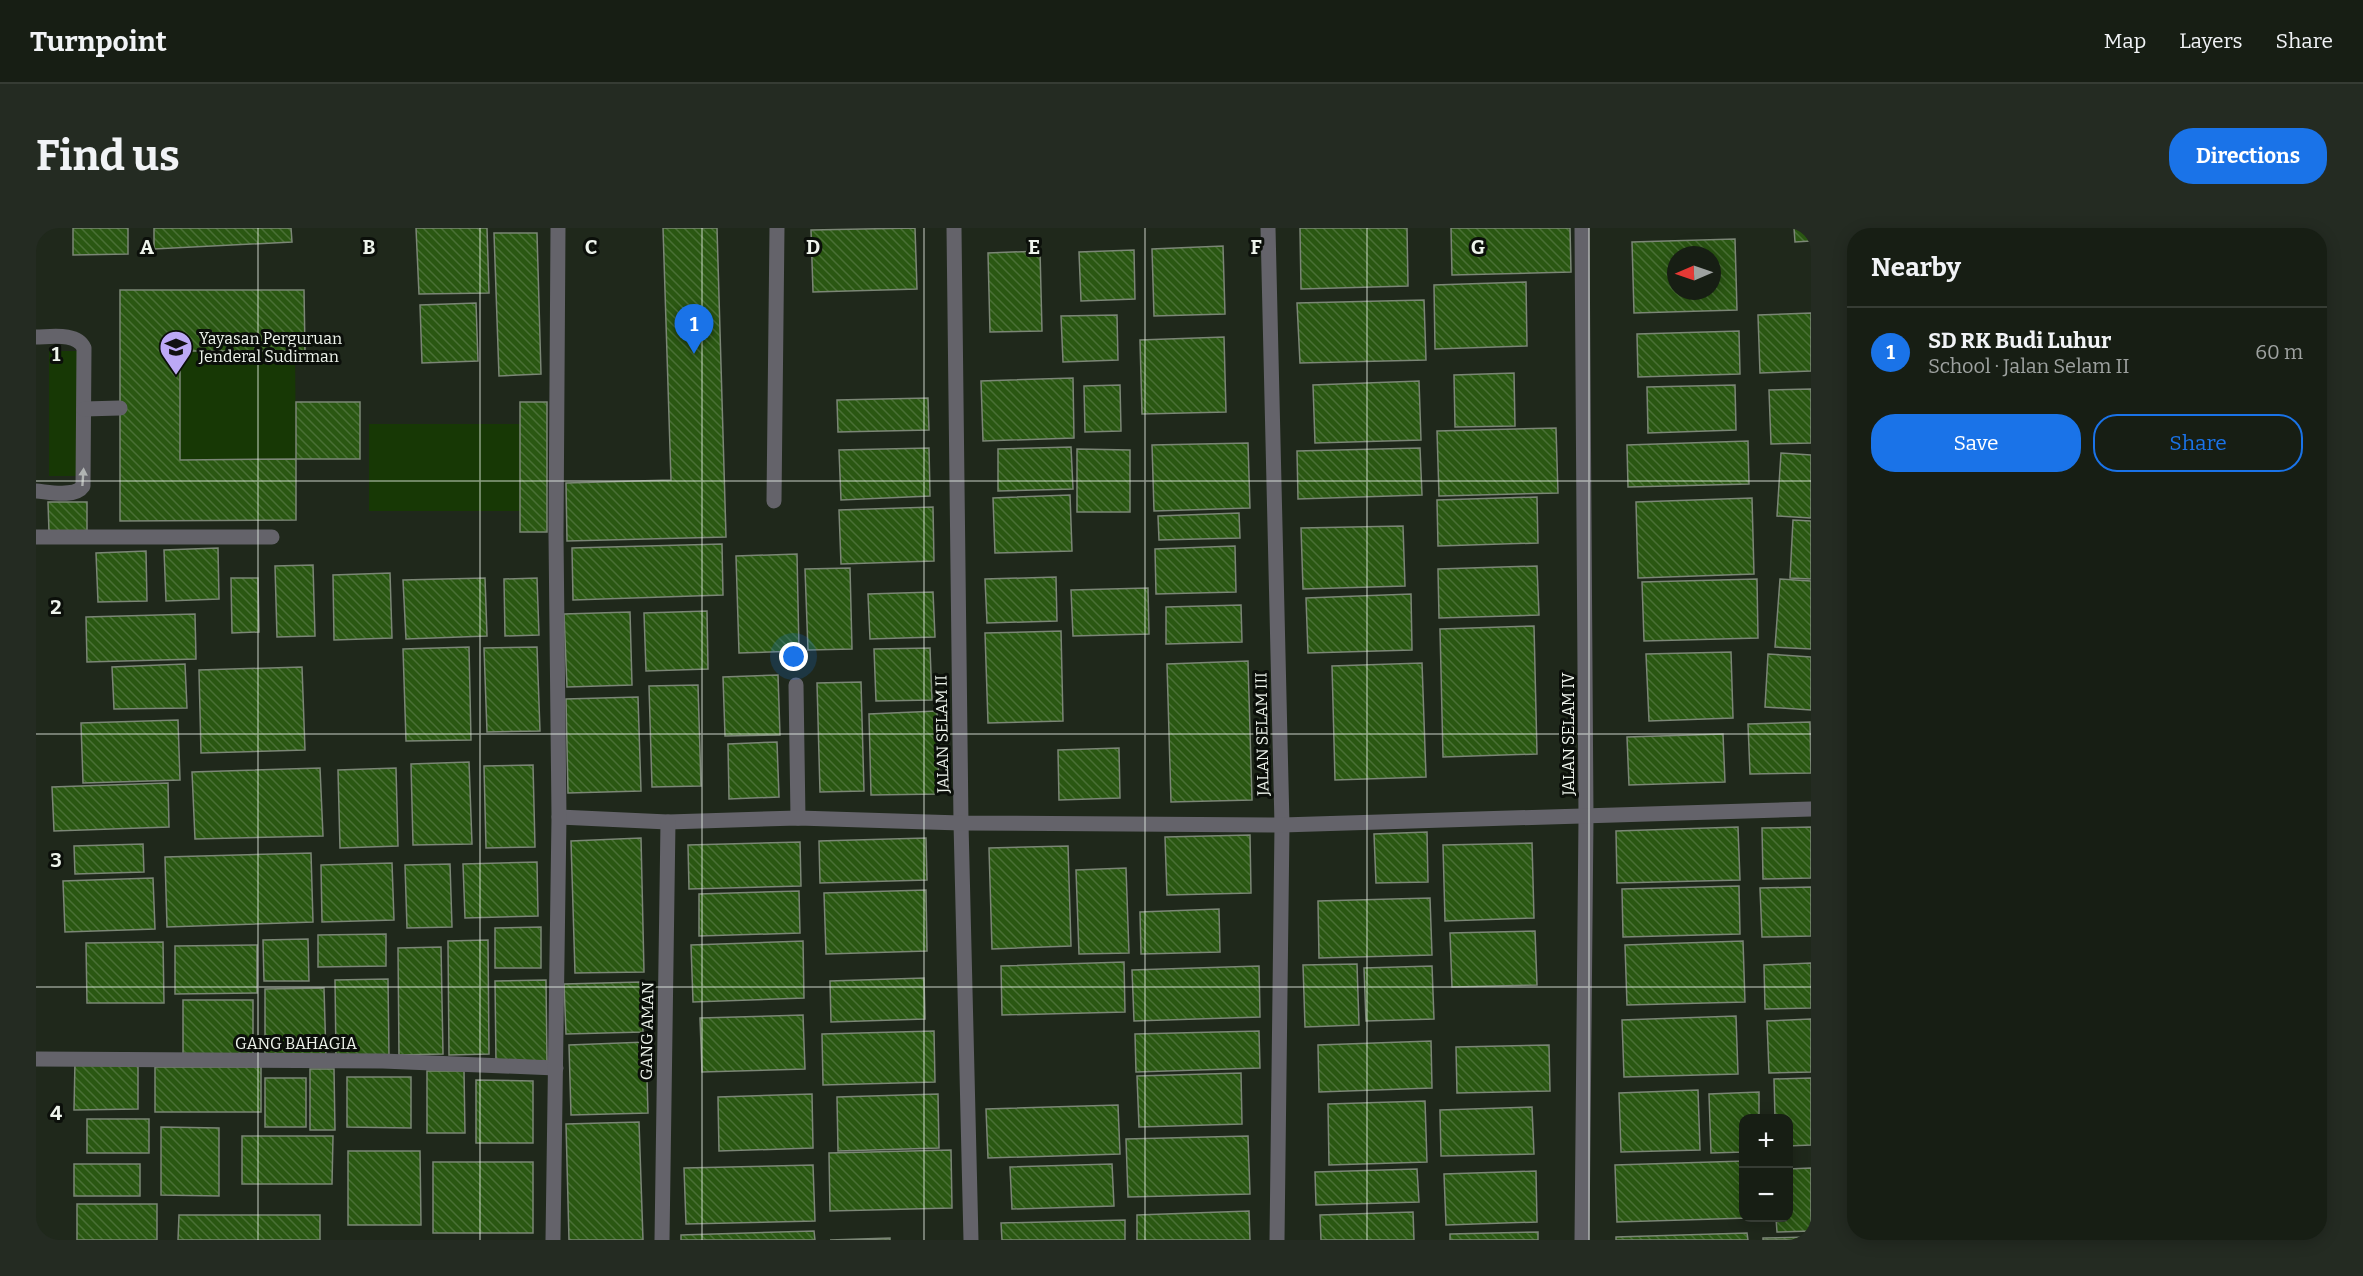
<!DOCTYPE html>
<html lang="en">
<head>
<meta charset="utf-8">
<style>
	:root { --surface:#171e14; --page:#242b22; --text:#f1f3f6; --muted:#9ea2a0; --line:#363c34; --accent:#1a73e8 }
	body { margin:0; font-family:Bitter,serif; background:var(--page); color:var(--text) }
	.controls { position:absolute; right:18px; bottom:18px; display:grid; overflow:hidden; border-radius:12px; box-shadow:0 3px 15px #0003 }
	.controls button { width:54px; height:54px; display:grid; place-items:center; padding:0; border:0; border-bottom:2px solid var(--line); background:var(--surface); color:var(--text); font:30px sans-serif }
	.compass { position:absolute; left:1631px; top:18px; width:54px; height:54px; border-radius:50%; background:var(--surface); box-shadow:0 3px 15px #0003; rotate:268deg }
	.you { position:absolute; left:758px; top:429px; width:21px; height:21px; margin:-15px; border:4px solid #fff; border-radius:50%; background:#1a73e8; box-shadow:0 0 0 9px #1a73e833 }
	.badge { display:grid; place-items:center; width:39px; height:39px; border-radius:50%; background:var(--accent); color:#fff; font-size:20px; font-weight:700 }
	.pin { position:absolute; translate:-50% -50px; filter:drop-shadow(0 2px 3px #0008) }
	.pin::after { content:''; position:absolute; top:32px; width:21px; height:18px; background:inherit; clip-path:polygon(0 0,100% 0,50% 100%) }
	.list { margin:0; padding:0; list-style:none }
	h2 { display:flex; justify-content:space-between; align-items:center; height:78px; margin:0; padding:0 24px; font-size:26px }
	h2 small { font-size:20px; font-weight:400; color:var(--muted) }
	.list li { display:grid; grid-template-columns:39px 1fr auto; gap:18px; align-items:center; box-sizing:border-box; height:90px; padding:0 24px; border-top:2px solid var(--line) }
	.list b { display:block; font-size:22px; white-space:nowrap }
	.list p { margin:0; font-size:20px; white-space:nowrap; color:var(--muted) }
	.list em { font-size:20px; font-style:normal; color:var(--muted) }
	.actions { display:flex; gap:12px; padding:18px 24px }
	.actions a { flex:1; padding:14px 0; border:2px solid var(--accent); border-radius:24px; text-align:center; font-size:21px; color:var(--accent) }
	.actions .main { background:var(--accent); color:#fff }
	.map { position:relative; flex:none; width:1775px; height:1012px; overflow:hidden; border-radius:24px }
	header { display:flex; align-items:center; gap:36px; box-sizing:border-box; height:84px; padding:0 30px; background:var(--surface); border-bottom:2px solid var(--line) }
	header strong { font-size:28px }
	nav { display:flex; gap:33px; margin-inline-start:auto; font-size:21px }
	.intro { display:flex; align-items:center; justify-content:space-between; box-sizing:border-box; height:144px; padding:0 36px }
	h1 { margin:0; font-size:42px }
	.button { padding:15px 27px; border-radius:24px; background:var(--accent); color:#fff; font-size:21px; font-weight:700 }
	main { display:flex; gap:36px; padding:0 36px }
	aside { flex:1; background:var(--surface); border-radius:24px; box-shadow:0 3px 15px #0003 }
	.map>svg:first-child { display:block }
	.green { fill:#173805 }
	.building { fill:url(#building-back-hatch); stroke:#7b8676; stroke-width:1.5; fill-rule:evenodd }
	.lines { fill:none; stroke-linecap:round; stroke-linejoin:round }
	.service { stroke:#64636a; stroke-width:15 }
	.pedestrian { stroke:#64636a; stroke-width:15 }
	.minor { stroke:#64636a; stroke-width:15 }
	.oneway { fill:#b0b3b2 }
	.grid { fill:none; stroke:#eef4ec; stroke-width:1.5; stroke-opacity:0.55 }
	.labels { text-anchor:middle; dominant-baseline:central; stroke-width:6; stroke-linejoin:round; paint-order:stroke }
	.poi-label { font-size:16px; fill:#eef4ec; stroke:#0b0f0a; text-anchor:start }
	.street-label { font-size:16px; fill:#eef4ec; stroke:#0b0f0a }
	.grid-label { font-size:20px; text-anchor:middle; font-weight:bold; fill:#eef4ec; stroke:#0b0f0a; stroke-width:6; stroke-linejoin:round; paint-order:stroke }
</style>
</head>
<body>
<header>
<strong>Turnpoint</strong>
<nav><a>Map</a><a>Layers</a><a>Share</a></nav>
</header>
<div class="intro"><h1>Find us</h1><a class="button">Directions</a></div>
<main>
<div class="map">
<svg width="1775" height="1012" viewBox="0 0 1775 1012">
	<defs>
		<pattern id="building-back-hatch" width="6" height="6" patternUnits="userSpaceOnUse" patternTransform="scale(1.5)"><rect width="6" height="6" fill="#2a5712"/><path d="M-1 5l2 2M0 0l6 6M5-1l2 2" fill="none" stroke="#497035"/></pattern>
	</defs>
	<rect width="100%" height="100%" fill="#1f281b"/>
	<g class="green">
		<polygon points="259,122 260,231 144,232 144,123"/>
		<rect x="13" y="123" width="29" height="125"/>
		<rect x="333" y="196" width="151" height="87"/>
	</g>
	<g class="building">
		<polygon points="37,0 92,0 92,26 37,27"/>
		<polygon points="118,0 255,0 256,14 118,21"/>
		<polygon points="380,0 451,0 453,65 383,66"/>
		<polygon points="627,0 681,0 690,309 531,313 530,255 635,252"/>
		<polygon points="879,0 881,61 777,64 775,2"/>
		<polygon points="1264,0 1371,0 1372,58 1265,61"/>
		<polygon points="1415,0 1534,0 1535,44 1416,47"/>
		<polygon points="1758,0 1775,0 1775,13 1759,14"/>
		<polygon points="458,5 501,5 505,146 463,148"/>
		<path d="M1699 11 1701 82 1598 85 1596 14ZM1640 27H1676V63H1640Z"/>
		<polygon points="1187,18 1189,86 1118,88 1116,21"/>
		<polygon points="1098,22 1099,71 1045,73 1043,24"/>
		<polygon points="1004,23 1006,103 954,104 952,25"/>
		<polygon points="1490,54 1491,118 1399,121 1398,57"/>
		<polygon points="84,62 268,62 269,123 144,123 144,232 260,231 260,292 84,293"/>
		<polygon points="1388,72 1390,132 1264,135 1261,75"/>
		<polygon points="440,75 442,133 386,135 384,77"/>
		<polygon points="1775,85 1775,143 1724,145 1722,87"/>
		<polygon points="1081,87 1082,132 1027,134 1025,88"/>
		<polygon points="1703,103 1704,146 1602,149 1601,106"/>
		<polygon points="1188,109 1190,184 1106,186 1104,112"/>
		<polygon points="1478,145 1479,198 1419,199 1418,147"/>
		<polygon points="1037,150 1038,210 947,213 945,153"/>
		<polygon points="1383,153 1385,212 1279,215 1277,157"/>
		<polygon points="1084,157 1085,203 1049,204 1048,158"/>
		<polygon points="1699,157 1700,202 1612,205 1611,159"/>
		<polygon points="1775,161 1775,215 1735,216 1733,162"/>
		<polygon points="892,170 893,202 802,204 801,172"/>
		<rect x="260" y="174" width="64" height="57"/>
		<rect x="484" y="174" width="27" height="130"/>
		<polygon points="1520,200 1522,265 1403,268 1401,203"/>
		<polygon points="1712,213 1713,256 1592,259 1591,217"/>
		<polygon points="1212,215 1214,280 1118,283 1116,217"/>
		<polygon points="1035,219 1037,261 962,263 962,221"/>
		<polygon points="893,220 894,268 805,272 803,222"/>
		<polygon points="1384,220 1386,267 1262,271 1261,223"/>
		<polygon points="1041,221 1094,222 1094,284 1041,284"/>
		<polygon points="1745,225 1775,227 1775,290 1741,288"/>
		<polygon points="1034,267 1036,323 959,325 957,270"/>
		<polygon points="1501,269 1502,315 1402,318 1401,272"/>
		<polygon points="1716,270 1718,346 1602,350 1600,274"/>
		<polygon points="12,274 51,274 51,304 13,304"/>
		<polygon points="897,279 898,333 805,336 803,282"/>
		<polygon points="1203,285 1204,310 1123,312 1122,288"/>
		<polygon points="1757,292 1775,293 1775,351 1754,350"/>
		<polygon points="1367,298 1369,358 1267,361 1265,300"/>
		<polygon points="686,316 687,367 537,372 536,320"/>
		<polygon points="1199,318 1200,364 1120,366 1119,321"/>
		<polygon points="182,320 183,371 130,373 128,322"/>
		<polygon points="110,323 111,373 62,374 60,325"/>
		<polygon points="761,326 763,423 703,425 700,328"/>
		<polygon points="277,337 279,408 241,409 239,338"/>
		<polygon points="1501,338 1503,387 1403,390 1402,341"/>
		<polygon points="814,340 816,421 772,422 769,341"/>
		<polygon points="354,345 356,410 298,412 297,347"/>
		<polygon points="1020,349 1021,393 951,395 949,351"/>
		<polygon points="195,350 222,350 223,404 196,405"/>
		<polygon points="449,350 451,408 370,411 367,352"/>
		<polygon points="501,350 503,407 469,408 468,351"/>
		<polygon points="1721,351 1722,410 1608,413 1606,354"/>
		<polygon points="1744,351 1775,353 1775,421 1739,419"/>
		<polygon points="1112,360 1113,406 1037,408 1035,362"/>
		<polygon points="897,364 899,409 834,411 832,366"/>
		<polygon points="1375,366 1376,422 1272,425 1270,370"/>
		<polygon points="1205,377 1206,414 1130,416 1130,379"/>
		<polygon points="671,383 672,441 610,443 608,385"/>
		<polygon points="594,384 596,457 531,459 528,386"/>
		<polygon points="159,386 160,431 51,434 50,389"/>
		<polygon points="1498,398 1501,526 1407,529 1404,401"/>
		<polygon points="1025,403 1027,493 952,495 949,405"/>
		<polygon points="433,419 435,512 370,513 367,421"/>
		<polygon points="501,419 504,503 451,504 448,420"/>
		<polygon points="894,420 896,472 840,473 838,421"/>
		<polygon points="1695,424 1697,490 1613,493 1610,426"/>
		<polygon points="1732,426 1775,429 1775,482 1729,479"/>
		<polygon points="1212,433 1216,572 1135,574 1131,436"/>
		<polygon points="1386,435 1390,549 1299,552 1296,438"/>
		<polygon points="149,436 151,480 78,481 76,439"/>
		<polygon points="266,439 269,522 165,525 163,442"/>
		<polygon points="742,447 744,507 689,508 687,449"/>
		<polygon points="825,454 828,563 784,564 781,455"/>
		<polygon points="662,457 665,558 616,559 613,458"/>
		<polygon points="602,469 605,563 532,565 530,471"/>
		<polygon points="901,483 903,566 835,567 833,486"/>
		<polygon points="142,492 144,552 47,555 45,495"/>
		<polygon points="1774,494 1775,545 1714,546 1712,496"/>
		<polygon points="1687,506 1689,554 1593,557 1591,509"/>
		<polygon points="741,514 743,569 693,571 692,516"/>
		<polygon points="1083,520 1084,570 1023,572 1022,522"/>
		<polygon points="433,534 436,616 377,617 375,536"/>
		<polygon points="497,537 499,619 450,620 448,538"/>
		<polygon points="284,540 287,608 159,611 156,544"/>
		<polygon points="360,540 362,618 304,620 302,542"/>
		<polygon points="132,555 133,599 18,603 16,559"/>
		<polygon points="1702,599 1704,652 1581,655 1580,603"/>
		<polygon points="1775,599 1775,650 1727,651 1726,600"/>
		<polygon points="1391,604 1392,654 1340,655 1338,606"/>
		<polygon points="1214,607 1215,665 1131,667 1129,609"/>
		<polygon points="605,610 608,744 539,745 535,613"/>
		<polygon points="890,610 891,652 784,655 783,613"/>
		<polygon points="764,614 765,658 653,661 652,617"/>
		<polygon points="1496,615 1498,690 1409,693 1407,617"/>
		<polygon points="107,616 108,644 39,646 38,618"/>
		<polygon points="1032,618 1035,718 956,721 953,620"/>
		<polygon points="275,625 277,694 131,699 129,629"/>
		<polygon points="501,634 502,688 429,690 427,636"/>
		<polygon points="356,635 358,692 286,694 285,637"/>
		<polygon points="414,636 416,699 371,700 369,637"/>
		<polygon points="1090,640 1093,725 1043,726 1040,642"/>
		<polygon points="117,650 119,701 29,704 27,653"/>
		<polygon points="1703,658 1704,706 1587,709 1586,661"/>
		<polygon points="1775,659 1775,708 1726,709 1724,660"/>
		<polygon points="890,662 891,723 790,726 788,665"/>
		<polygon points="763,663 764,705 663,708 663,666"/>
		<polygon points="1394,670 1396,727 1283,730 1282,673"/>
		<polygon points="1183,681 1184,724 1105,726 1104,684"/>
		<polygon points="505,699 505,740 459,740 459,700"/>
		<polygon points="1499,703 1501,757 1416,759 1414,705"/>
		<polygon points="350,706 350,738 282,739 282,707"/>
		<polygon points="272,711 273,753 228,753 227,712"/>
		<polygon points="452,712 453,826 413,827 412,713"/>
		<polygon points="767,713 768,770 657,774 655,717"/>
		<polygon points="1707,713 1709,774 1591,777 1589,717"/>
		<polygon points="127,714 128,775 51,775 50,715"/>
		<polygon points="221,717 221,765 139,766 139,718"/>
		<polygon points="405,719 407,826 363,827 362,720"/>
		<polygon points="1088,734 1089,784 966,787 965,738"/>
		<polygon points="1775,735 1775,780 1729,781 1728,737"/>
		<polygon points="1321,736 1323,797 1269,799 1267,737"/>
		<polygon points="1223,738 1224,789 1098,793 1096,742"/>
		<polygon points="1396,738 1398,791 1330,793 1328,740"/>
		<polygon points="888,750 889,791 795,794 794,753"/>
		<polygon points="352,751 353,828 300,829 299,752"/>
		<polygon points="510,752 511,834 460,835 459,753"/>
		<polygon points="605,754 607,804 530,806 528,756"/>
		<polygon points="288,760 290,829 229,829 229,761"/>
		<polygon points="147,772 217,772 217,831 147,832"/>
		<polygon points="767,787 769,841 666,844 664,790"/>
		<polygon points="1700,788 1702,846 1588,849 1586,792"/>
		<polygon points="1775,791 1775,844 1733,845 1731,793"/>
		<polygon points="898,803 899,854 787,857 786,806"/>
		<polygon points="1223,803 1224,840 1100,844 1099,806"/>
		<polygon points="1395,813 1396,860 1283,864 1282,817"/>
		<polygon points="610,814 612,885 535,887 533,817"/>
		<polygon points="1513,817 1514,863 1421,865 1420,819"/>
		<polygon points="39,833 102,833 102,881 38,882"/>
		<rect x="119" y="839" width="106" height="45"/>
		<polygon points="274,841 298,841 299,902 274,902"/>
		<polygon points="391,843 428,843 429,905 391,905"/>
		<polygon points="1205,845 1206,896 1103,899 1101,848"/>
		<polygon points="311,849 375,849 375,900 311,899"/>
		<rect x="229" y="850" width="41" height="49"/>
		<polygon points="1775,850 1775,917 1752,918 1752,890 1739,890 1738,851"/>
		<polygon points="440,852 497,853 497,915 440,915"/>
		<polygon points="1662,862 1664,922 1585,924 1583,865"/>
		<polygon points="1723,864 1723,890 1708,890 1708,924 1675,925 1673,866"/>
		<polygon points="776,866 777,920 683,923 682,869"/>
		<polygon points="902,866 903,920 802,923 801,869"/>
		<polygon points="1389,873 1391,934 1293,937 1292,876"/>
		<polygon points="1082,877 1084,926 952,930 950,881"/>
		<polygon points="1496,879 1498,926 1405,928 1404,882"/>
		<rect x="51" y="891" width="62" height="34"/>
		<polygon points="603,894 607,1012 533,1012 530,896"/>
		<polygon points="125,899 183,900 183,968 125,967"/>
		<polygon points="206,908 297,908 296,956 206,956"/>
		<polygon points="1212,908 1214,966 1092,969 1090,911"/>
		<polygon points="915,922 916,980 794,983 793,925"/>
		<polygon points="312,923 384,923 385,997 312,997"/>
		<polygon points="1708,933 1708,990 1713,990 1581,994 1579,937"/>
		<rect x="397" y="934" width="100" height="71"/>
		<rect x="38" y="936" width="66" height="32"/>
		<polygon points="1076,936 1078,978 976,981 974,939"/>
		<polygon points="777,937 779,993 650,996 648,940"/>
		<polygon points="1775,940 1775,1003 1741,1004 1740,990 1752,990 1752,941"/>
		<polygon points="1381,941 1383,974 1280,977 1279,944"/>
		<polygon points="1500,943 1501,994 1410,997 1408,946"/>
		<rect x="41" y="976" width="80" height="36"/>
		<polygon points="1213,983 1214,1012 1101,1012 1101,987"/>
		<polygon points="1377,984 1378,1012 1285,1012 1284,987"/>
		<polygon points="143,987 284,987 284,1012 142,1012"/>
		<polygon points="1089,992 1089,1012 966,1012 965,995"/>
		<polygon points="778,1003 779,1012 645,1012 645,1007"/>
		<polygon points="1502,1004 1502,1012 1414,1012 1414,1006"/>
		<polygon points="1711,1005 1712,1012 1580,1012 1580,1009"/>
		<polygon points="1775,1009 1775,1012 1727,1012 1727,1010"/>
		<polygon points="854,1010 854,1012 794,1012"/>
	</g>
	<g class="lines">
		<g class="service">
			<path d="M0 109C14 109 41 104 48 120L47 258C39 270 13 264 0 263"/>
			<polyline points="738,273 741,0"/>
		</g>
		<polyline class="pedestrian" points="48,181 84,180"/>
		<g class="minor">
			<polyline points="918,0 925,595 935,1012"/>
			<polyline points="1232,0 1246,597 1241,1012"/>
			<polyline points="1546,0 1550,589 1546,1012"/>
			<polyline points="0,309 236,309"/>
			<polyline points="760,457 762,590"/>
			<polyline points="523,589 632,594 762,590 925,595 1246,597 1775,581"/>
			<polyline points="0,831 347,833 520,840"/>
			<polyline points="517,1012 523,589 520,307 522,0"/>
			<polyline points="626,1012 632,594"/>
		</g>
	</g>
	<defs><path id="oneway-solid" d="M-6-.8H1V-3.2L6.5 0L1 3.2V.8H-6Z" transform="scale(1.5)"/></defs>
	<use class="oneway" href="#oneway-solid" transform="translate(47 249) rotate(-86)"/>
	<path class="grid" d="M222 0V1012M444 0V1012M666 0V1012M888 0V1012M1109 0V1012M1331 0V1012M1553 0V1012M0 253H1775M0 506H1775M0 759H1775"/>
	<defs>
		<g id="school-pin" transform="scale(1.725)"><path d="M0 17L-7.5 6A9.5 9.5 0 1 1 7.5 6Z" fill="#bca9f5" stroke="#0b0f0a"/><path d="M0-5L7-2L0 1L-7-2ZM-4 1L0 2.5L4 1V4Q0 6-4 4Z" fill="#111"/></g>
	</defs>
	<g fill-rule="evenodd">
		<use href="#school-pin" x="140" y="119"/>
	</g>
	<g class="labels">
		<g class="poi-label">
			<text x="163" y="110">Yayasan Perguruan<tspan x="163" dy="18">Jenderal Sudirman</tspan></text>
		</g>
		<g class="street-label">
			<text transform="translate(906 506) rotate(-91)">JALAN SELAM II</text>
			<text transform="translate(1226 506) rotate(-91)">JALAN SELAM III</text>
			<text transform="translate(1532 506) rotate(-90)">JALAN SELAM IV</text>
			<text transform="translate(611 803) rotate(-89)">GANG AMAN</text>
			<text x="260" y="815">GANG BAHAGIA</text>
		</g>
	</g>
	<g class="grid-label">
		<text x="111" y="26">A</text>
		<text x="333" y="26">B</text>
		<text x="555" y="26">C</text>
		<text x="777" y="26">D</text>
		<text x="998" y="26">E</text>
		<text x="1220" y="26">F</text>
		<text x="1442" y="26">G</text>
		<text x="20" y="133">1</text>
		<text x="20" y="386">2</text>
		<text x="20" y="639">3</text>
		<text x="20" y="892">4</text>
	</g>
</svg>
<div class="controls">
<button>+</button>
<button>−</button>
</div>
<svg class="compass" viewBox="-18 -18 36 36"><path d="M0-13l5 13h-10z" fill="#e53935"/><path d="M0 13l5-13h-10z" fill="#9ea2a0"/></svg>
<div class="you"></div>
<div class="pin badge" style="left:658px;top:126px">1</div>
</div>
<aside>
<h2>Nearby<small></small></h2>
<ul class="list">
<li><span class="badge">1</span><div><b>SD RK Budi Luhur</b><p>School · Jalan Selam II</p></div><em>60 m</em></li>
</ul>
<div class="actions"><a class="main">Save</a><a>Share</a></div>
</aside>
</main>
</body>
</html>
